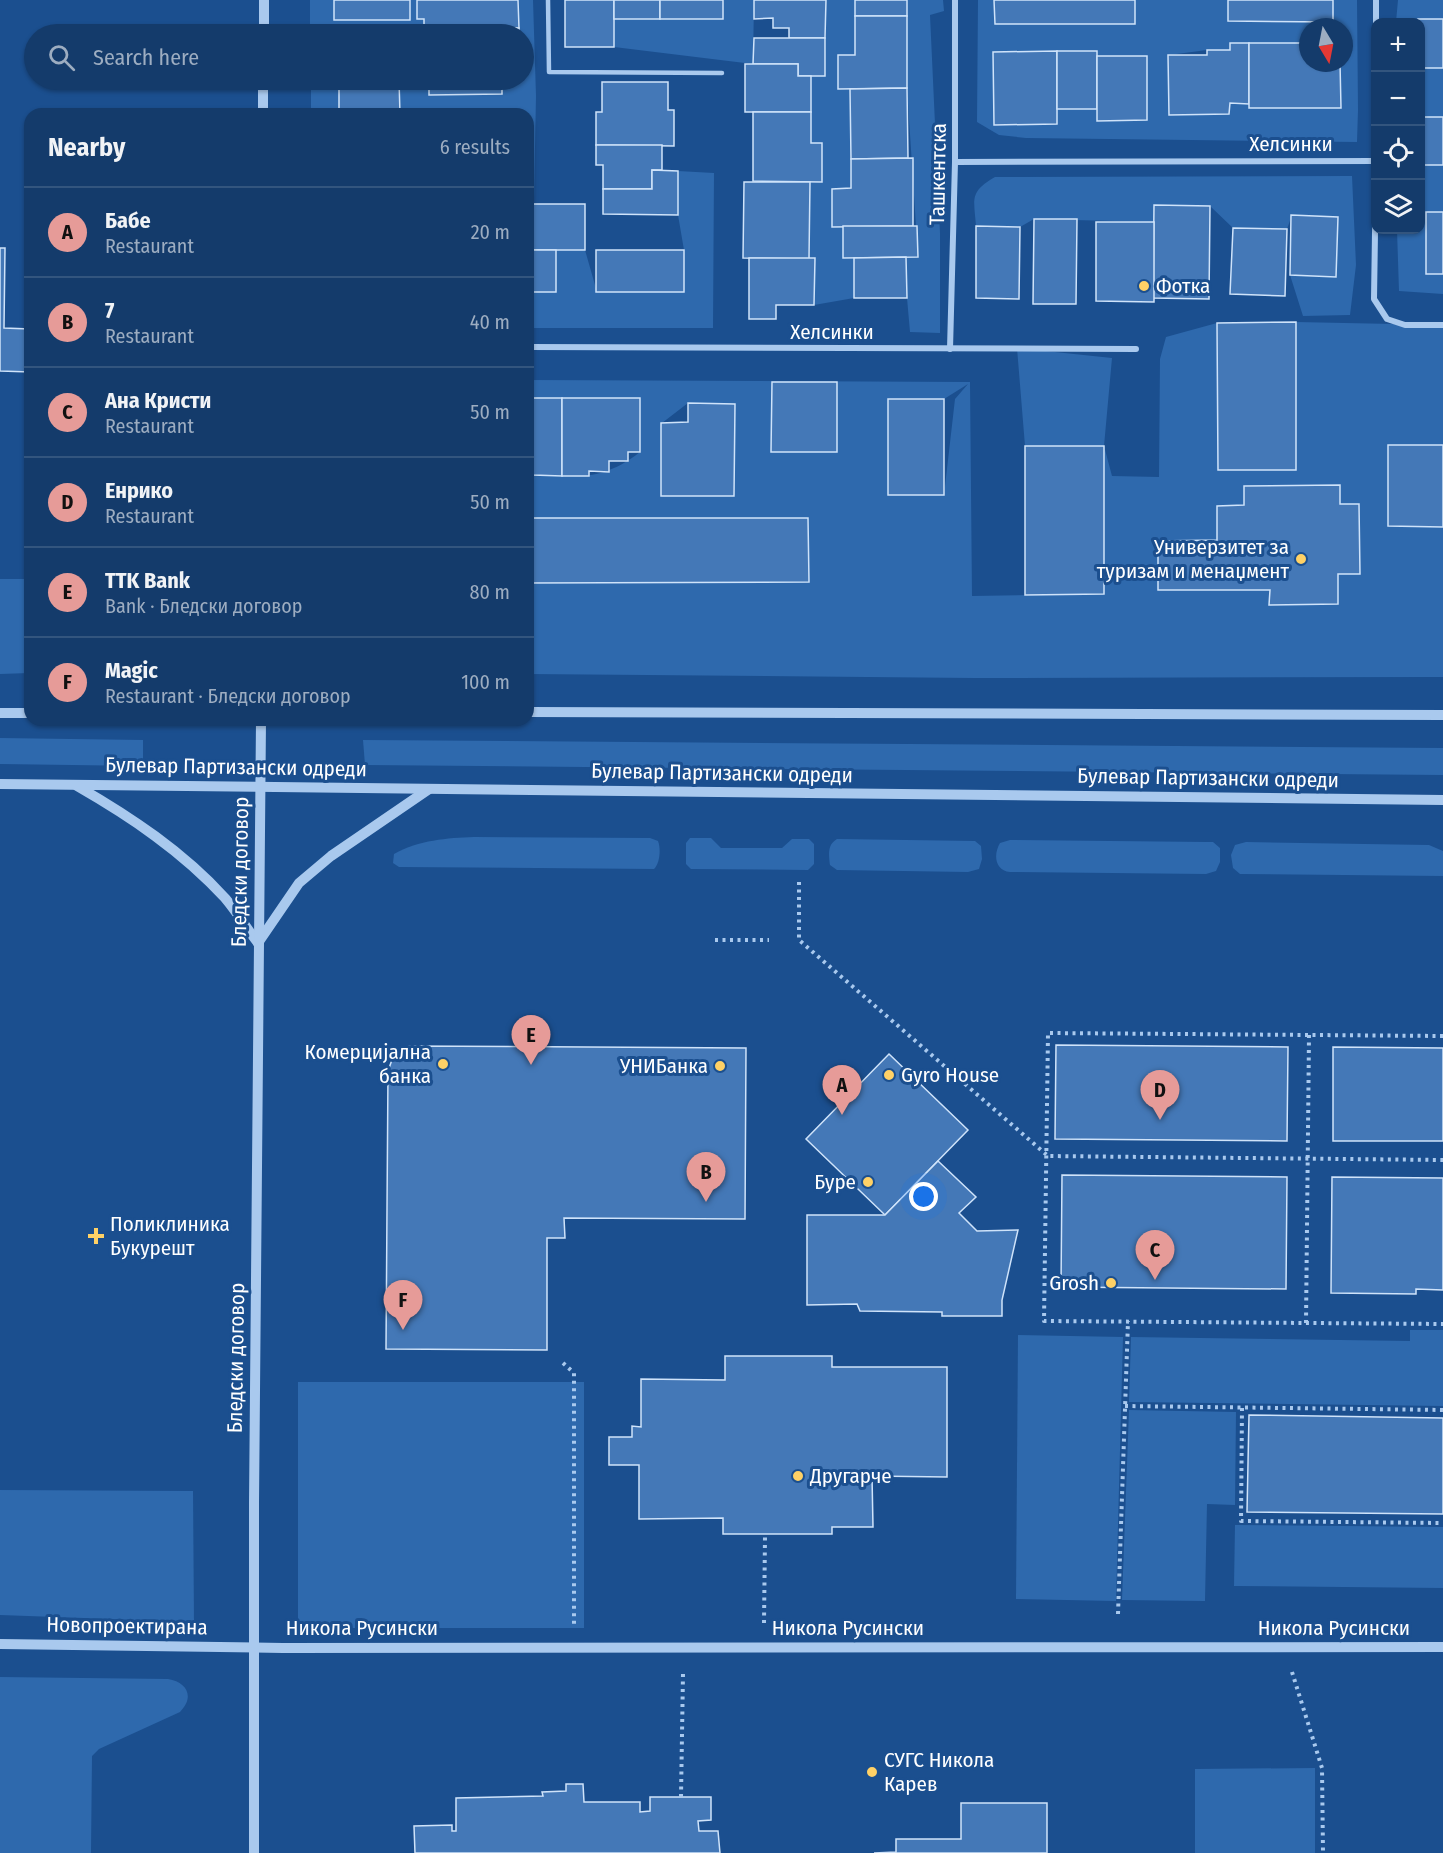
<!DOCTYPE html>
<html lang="en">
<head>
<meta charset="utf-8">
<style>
	:root { --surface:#143b6b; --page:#214673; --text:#f1f3f6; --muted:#9dadc1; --line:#33557e; --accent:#e69b98 }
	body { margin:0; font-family:"Fira Sans Condensed",sans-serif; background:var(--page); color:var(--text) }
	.controls { position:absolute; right:18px; top:18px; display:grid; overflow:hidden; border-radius:12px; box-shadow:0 2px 4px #0004 }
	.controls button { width:54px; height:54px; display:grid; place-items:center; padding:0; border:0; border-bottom:2px solid var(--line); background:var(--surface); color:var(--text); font:30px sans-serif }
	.compass { position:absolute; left:1299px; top:18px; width:54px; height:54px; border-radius:50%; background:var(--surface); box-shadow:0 2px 4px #0004; rotate:170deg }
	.you { position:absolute; left:924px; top:1197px; width:21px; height:21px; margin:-15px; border:4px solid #fff; border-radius:50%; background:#1a73e8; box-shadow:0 0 0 9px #1a73e833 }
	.badge { display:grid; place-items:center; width:39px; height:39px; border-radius:50%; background:var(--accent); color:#111; font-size:20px; font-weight:700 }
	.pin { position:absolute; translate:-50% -50px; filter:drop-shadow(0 2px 3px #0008) }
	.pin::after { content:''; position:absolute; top:32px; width:21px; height:18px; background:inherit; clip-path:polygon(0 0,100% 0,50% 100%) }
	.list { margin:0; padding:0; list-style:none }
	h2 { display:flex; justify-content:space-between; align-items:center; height:78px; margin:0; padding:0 24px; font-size:26px }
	h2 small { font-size:20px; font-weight:400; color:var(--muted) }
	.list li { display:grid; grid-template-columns:39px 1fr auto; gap:18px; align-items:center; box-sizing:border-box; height:90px; padding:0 24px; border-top:2px solid var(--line) }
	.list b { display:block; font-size:22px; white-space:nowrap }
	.list p { margin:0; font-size:20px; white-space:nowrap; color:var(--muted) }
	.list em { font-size:20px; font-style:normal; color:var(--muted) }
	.icon { flex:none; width:33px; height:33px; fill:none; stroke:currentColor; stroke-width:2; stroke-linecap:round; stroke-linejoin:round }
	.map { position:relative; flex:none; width:1443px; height:1853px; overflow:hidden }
	.search { position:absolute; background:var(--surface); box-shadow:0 2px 4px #0004; left:24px; top:24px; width:510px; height:66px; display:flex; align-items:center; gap:15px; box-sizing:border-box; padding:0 21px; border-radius:33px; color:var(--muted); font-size:22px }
	.panel { position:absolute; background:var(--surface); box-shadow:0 2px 4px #0004; left:24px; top:108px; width:510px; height:618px; border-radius:18px }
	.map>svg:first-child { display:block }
	.green { fill:#2e69ad; fill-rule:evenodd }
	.building { fill:#4478b7; stroke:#cfe3fa; stroke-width:1.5 }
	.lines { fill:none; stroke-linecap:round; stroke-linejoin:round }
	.path { stroke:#a9c9ee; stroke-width:4; stroke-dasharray:3 4.5; stroke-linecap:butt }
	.service { stroke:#a9c9ee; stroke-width:4.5 }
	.minor { stroke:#a9c9ee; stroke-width:6 }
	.tertiary { stroke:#a9c9ee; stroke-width:10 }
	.poi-dot { fill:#ffd166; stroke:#1b4f8f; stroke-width:2 }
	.labels { text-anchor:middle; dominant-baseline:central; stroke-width:6; stroke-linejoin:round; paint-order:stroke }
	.street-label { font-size:21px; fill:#fff; stroke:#1b4f8f }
	.poi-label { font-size:21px; fill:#fff; stroke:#1b4f8f; text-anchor:start }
</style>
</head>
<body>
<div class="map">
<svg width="1443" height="1853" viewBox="0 0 1443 1853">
	<rect width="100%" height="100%" fill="#1b4f8f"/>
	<g class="green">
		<polygon points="310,0 334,0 334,20 410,20 410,0 417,0 417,19 424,19 424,29 454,29 454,34 310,34"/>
		<polygon points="518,0 533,0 536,96 533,250 528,250 528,114 400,114 399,80 429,80 429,95 502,94 502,80 524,80 524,34 519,34"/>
		<polygon points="723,0 754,0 753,64 614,47 614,19 722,19"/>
		<polygon points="826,0 855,0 855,55 838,56 838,88 850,89 851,188 832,189 832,226 843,226 843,258 854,258 854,298 814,305 815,259 809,259 810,182 822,143 811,143 811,76 825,75"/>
		<polygon points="907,0 943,0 944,11 930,15 940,233 940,333 910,332 907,298 906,257 918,257 907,88"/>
		<path d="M978 0H994L995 24H1135V0H1228V21L1333 22V0H1357L1358 110 1357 142 1026 138 999 135 977 122ZM1308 27H1344V63H1340L1341 108H1249V104L1230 103 1229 114 1169 115V55L1207 50H1230L1231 43H1308ZM1096 51 1097 56H1147V120L1098 121 1097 109H1057L1056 124 994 125V52Z"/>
		<polygon points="1398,0 1443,0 1443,19 1418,19 1418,22 1396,22"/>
		<rect x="1421" y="68" width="22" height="49"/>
		<rect x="311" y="80" width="28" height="34"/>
		<polygon points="1421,165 1443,165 1443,212 1426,212 1426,273 1443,274 1443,294 1399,291 1397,230 1420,230"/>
		<polygon points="678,171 714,173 713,328 528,328 528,292 556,292 556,250 585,250 597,292 684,292 684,250 678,215"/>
		<path d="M1352 176 1356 265 1350 315 1303 316 1290 275 1335 277 1337 217 1292 215 1287 229 1233 228 1210 206 1155 205 1154 222 1034 219 1020 227 976 226C974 199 969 192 995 177Z"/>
		<path d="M1296 322 1443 325V445H1388V526L1443 527V677L973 678 528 674V583L809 582 808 518H528V457H533V475C579 476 601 482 640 452V398H528V380L970 382 972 596 1104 594V446H1025L1017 348 1112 358 1104 446 1112 476 1159 477 1160 359 1166 337 1217 323 1218 470H1296ZM772 383H837V452L771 451ZM968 384 955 399 944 495H888V399H944ZM688 403 734 404V496L661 495 662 423ZM1340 485V504H1359L1360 573 1338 574V604L1270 605V590L1159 589 1158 541 1217 540 1244 505V486Z"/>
		<polygon points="0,579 30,579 30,673 0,674"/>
		<polygon points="0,738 143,740 143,766 0,764"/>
		<polygon points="363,740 1443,748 1443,775 365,765"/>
		<path d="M474 837 650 838 658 841C661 849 660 863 654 869L399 867 393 863 394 854C419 840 447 838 474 837Z"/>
		<polygon points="690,838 711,838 721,848 782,848 792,839 809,839 814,844 814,864 808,870 691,869 686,864 686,843"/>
		<path d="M837 839 975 841 981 846 982 859 979 869 968 872 837 870 830 865C829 854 827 845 837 839Z"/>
		<path d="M1010 840 1207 842H1213L1220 848V862L1216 871 1206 874 1010 872C995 870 993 855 1000 843Z"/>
		<polygon points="1246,842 1429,845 1443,851 1443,876 1240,874 1233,868 1231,855 1235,845"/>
		<polygon points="1410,1330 1443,1330 1443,1406 1129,1402 1131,1337 1410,1341"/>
		<polygon points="1018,1335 1123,1337 1116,1601 1016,1599"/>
		<rect x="298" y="1382" width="286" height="246"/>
		<polygon points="1129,1410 1236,1412 1235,1505 1207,1504 1205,1601 1122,1600"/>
		<polygon points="0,1490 193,1491 194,1622 0,1615"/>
		<polygon points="1235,1525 1443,1527 1443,1588 1234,1586"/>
		<path d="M0 1677 168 1679C187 1682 195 1697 180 1712L99 1749 92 1756 91 1853H0Z"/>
		<polygon points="1315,1768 1315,1853 1195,1853 1195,1769"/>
	</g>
	<g class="building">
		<rect x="334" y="0" width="76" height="20"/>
		<polygon points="417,0 518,0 519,28 424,29 424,19 417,19"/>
		<rect x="565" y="0" width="49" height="47"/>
		<rect x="614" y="0" width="46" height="19"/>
		<rect x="660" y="0" width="63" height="19"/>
		<polygon points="754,0 826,0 825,38 789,38 789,28 773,28 773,18 754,19"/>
		<rect x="855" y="0" width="52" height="16"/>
		<polygon points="994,0 1135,0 1135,24 995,24"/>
		<polygon points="1228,0 1333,0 1333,22 1228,21"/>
		<polygon points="855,16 907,16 907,88 838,89 838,55 855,55"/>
		<polygon points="1418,19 1443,19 1443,68 1420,68 1420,22 1418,22"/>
		<polygon points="519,28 519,34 454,34 454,29"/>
		<polygon points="754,38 825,38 825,76 798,76 798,64 753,64"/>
		<polygon points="1230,43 1249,43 1249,104 1230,103 1229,114 1169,115 1168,55 1207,55 1207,50 1230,50"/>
		<polygon points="1249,43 1308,43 1308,63 1340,63 1341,108 1249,108"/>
		<polygon points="1057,51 1057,124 994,125 993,52"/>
		<rect x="1057" y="51" width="40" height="58"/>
		<polygon points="1097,56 1147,56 1147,120 1097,121"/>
		<polygon points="745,64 798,64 798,76 811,76 811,112 745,112"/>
		<polygon points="339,80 399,80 400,114 339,114"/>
		<polygon points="429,80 502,80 502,94 429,95"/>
		<polygon points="602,82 668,82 668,110 674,110 674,146 596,145 596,112 602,112"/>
		<polygon points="907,88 908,158 851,159 850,89"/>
		<polygon points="753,112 811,112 811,143 822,143 822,182 753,181"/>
		<rect x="1420" y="117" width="23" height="48"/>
		<polygon points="596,145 662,145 662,170 652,170 652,189 603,189 603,165 596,165"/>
		<polygon points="913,158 913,226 832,227 832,189 851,188 851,159"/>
		<polygon points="652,170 678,171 678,215 603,214 603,189 652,189"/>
		<polygon points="744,182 810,182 809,259 743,258"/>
		<polygon points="532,204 585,204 585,250 533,250"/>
		<polygon points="1154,205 1210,206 1209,299 1153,298"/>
		<rect x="1426" y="212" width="17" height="62"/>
		<polygon points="1291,215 1338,217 1336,277 1290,275"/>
		<polygon points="1034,219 1077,219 1076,304 1033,304"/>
		<polygon points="1096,222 1154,222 1154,302 1096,301"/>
		<polygon points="843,226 917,226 918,257 843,258"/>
		<polygon points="976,226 1020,227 1019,299 976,298"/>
		<polygon points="1233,228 1287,229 1285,296 1230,294"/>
		<polygon points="0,248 5,248 4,328 30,329 30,372 0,371"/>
		<rect x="528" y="250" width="28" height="42"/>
		<rect x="596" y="250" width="88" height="42"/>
		<polygon points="906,257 907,298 854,298 854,258"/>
		<polygon points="749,258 815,258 814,305 776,305 776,319 749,319"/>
		<polygon points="1296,322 1296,470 1218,470 1217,323"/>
		<polygon points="772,382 837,382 837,452 771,452"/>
		<polygon points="528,398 562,398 562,476 533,475 533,457 528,457"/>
		<polygon points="562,398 640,398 640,452 628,452 628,461 609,461 609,472 589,471 589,476 562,476"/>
		<rect x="888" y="399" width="56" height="96"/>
		<polygon points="688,403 735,404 734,496 661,496 661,423 688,422"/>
		<polygon points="1388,445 1443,445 1443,527 1388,526"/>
		<polygon points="1025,446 1104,446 1104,594 1025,595"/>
		<polygon points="1340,485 1340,504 1359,504 1360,574 1338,574 1338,604 1269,605 1270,590 1158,590 1158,541 1217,540 1217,506 1244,505 1244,486"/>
		<polygon points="528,518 808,518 809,582 528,583"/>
		<polygon points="1056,1045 1288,1047 1287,1141 1055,1139"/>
		<polygon points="406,1046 746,1048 745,1219 564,1218 565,1238 547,1238 547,1350 386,1349 388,1071 393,1057"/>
		<polygon points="1333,1047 1443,1048 1443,1141 1333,1141"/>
		<polygon points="889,1054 968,1130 885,1215 806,1139"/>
		<polygon points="938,1161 976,1197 959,1213 977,1231 1018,1230 1002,1300 1002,1316 942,1316 942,1312 860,1311 857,1304 807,1305 807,1215 885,1215"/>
		<polygon points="1062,1175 1287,1177 1286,1289 1061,1287"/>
		<polygon points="1332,1177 1443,1178 1443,1290 1416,1289 1416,1294 1331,1293"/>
		<polygon points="725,1356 832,1356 832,1367 947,1367 947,1477 872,1476 873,1527 832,1527 832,1534 723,1534 723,1518 639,1519 639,1465 609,1465 609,1437 632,1437 632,1426 641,1427 641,1379 725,1380"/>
		<polygon points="1249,1415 1443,1418 1443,1514 1247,1512"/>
		<polygon points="566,1784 583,1784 584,1802 640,1802 640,1812 650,1811 650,1797 711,1797 711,1820 698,1821 699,1831 718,1831 720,1853 415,1853 414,1826 452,1825 452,1831 456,1831 456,1798 543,1796 542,1792 566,1791"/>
		<polygon points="961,1803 1047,1803 1047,1853 874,1853 896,1852 896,1839 961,1839"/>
	</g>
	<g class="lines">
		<g class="path">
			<polyline points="799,882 799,940 1048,1156 1443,1160"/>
			<polyline points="715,940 769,940"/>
			<polyline points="1443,1036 1048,1033 1044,1321 1443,1324"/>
			<polyline points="1306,1323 1309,1035"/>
			<polyline points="563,1363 574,1373 574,1624"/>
			<polyline points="1125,1406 1443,1410"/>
			<polyline points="1242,1408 1241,1521 1443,1523"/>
			<polyline points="1118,1614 1128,1321"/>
			<polyline points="764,1623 765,1537"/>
			<polyline points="1292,1672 1322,1768 1323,1853"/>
			<polyline points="681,1797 683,1673"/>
		</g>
		<polyline class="service" points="548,0 549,72 722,73"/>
		<g class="minor">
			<polyline points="1376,22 1376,0"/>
			<polyline points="955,162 1376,161"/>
			<polyline points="1376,167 1374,299 1387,319 1405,325 1443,325"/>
			<polyline points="528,347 1136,349"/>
			<polyline points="950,349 955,162 955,0"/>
		</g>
		<g class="tertiary">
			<polyline points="264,34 264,0"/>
			<polyline points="263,114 263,80"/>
			<polyline points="528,712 1443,715"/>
			<polyline points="0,713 30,713"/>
			<polyline points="0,784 1443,800"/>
			<path d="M77 786C131 817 183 852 225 898 237 912 247 929 258 943"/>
			<polyline points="258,943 299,883 331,856 429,789"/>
			<polyline points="0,1644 283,1648 1443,1647"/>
			<polyline points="254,1853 254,1503 261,720"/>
		</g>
	</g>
	<g class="poi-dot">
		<circle cx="1144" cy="286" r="6"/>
		<circle cx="1301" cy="559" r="6"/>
		<circle cx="443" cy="1064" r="6"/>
		<circle cx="720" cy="1066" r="6"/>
		<circle cx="889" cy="1075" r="6"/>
		<circle cx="868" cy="1182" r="6"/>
		<path d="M93 1227h6v6h6v6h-6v6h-6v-6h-6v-6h6z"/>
		<circle cx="1111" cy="1283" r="6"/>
		<circle cx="798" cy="1476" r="6"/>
		<circle cx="872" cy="1772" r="6"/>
	</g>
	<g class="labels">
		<g class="street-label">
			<text x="1291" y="144">Хелсинки</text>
			<text transform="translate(938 174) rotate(-89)">Ташкентска</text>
			<text x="832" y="332">Хелсинки</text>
			<text transform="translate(236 767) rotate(1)">Булевар Партизански одреди</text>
			<text transform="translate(722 773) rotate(1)">Булевар Партизански одреди</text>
			<text transform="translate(1208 778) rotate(1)">Булевар Партизански одреди</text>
			<text transform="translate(240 872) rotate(-89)">Бледски договор</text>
			<text transform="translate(236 1358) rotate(-89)">Бледски договор</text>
			<text transform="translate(127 1626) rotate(1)">Новопроектирана</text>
			<text x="362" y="1628">Никола Русински</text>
			<text x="848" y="1628">Никола Русински</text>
			<text x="1334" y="1628">Никола Русински</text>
		</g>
		<g class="poi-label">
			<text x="1156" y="286">Фотка</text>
			<text x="1289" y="547" text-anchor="end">Универзитет за<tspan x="1289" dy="24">туризам и менаџмент</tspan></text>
			<text x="431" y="1052" text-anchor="end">Комерцијална<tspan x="431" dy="24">банка</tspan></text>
			<text x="708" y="1066" text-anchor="end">УНИБанка</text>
			<text x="901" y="1075">Gyro House</text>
			<text x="856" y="1182" text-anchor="end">Буре</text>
			<text x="110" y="1224">Поликлиника<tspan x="110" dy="24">Букурешт</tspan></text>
			<text x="1099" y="1283" text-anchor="end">Grosh</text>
			<text x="810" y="1476">Другарче</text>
			<text x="884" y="1760">СУГС Никола<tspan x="884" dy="24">Карев</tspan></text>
		</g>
	</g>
</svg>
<div class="controls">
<button>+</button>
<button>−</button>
<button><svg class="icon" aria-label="locate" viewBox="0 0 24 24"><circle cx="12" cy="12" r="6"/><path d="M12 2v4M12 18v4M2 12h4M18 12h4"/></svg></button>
<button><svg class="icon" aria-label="layers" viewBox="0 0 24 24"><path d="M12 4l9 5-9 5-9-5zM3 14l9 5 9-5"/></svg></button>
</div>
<svg class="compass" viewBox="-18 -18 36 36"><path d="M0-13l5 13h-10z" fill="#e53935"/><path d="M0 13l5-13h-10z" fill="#9dadc1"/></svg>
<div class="you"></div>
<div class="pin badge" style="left:842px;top:1115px">A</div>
<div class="pin badge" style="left:706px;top:1202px">B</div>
<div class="pin badge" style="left:1155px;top:1280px">C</div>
<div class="pin badge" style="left:1160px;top:1120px">D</div>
<div class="pin badge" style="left:531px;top:1065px">E</div>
<div class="pin badge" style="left:403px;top:1330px">F</div>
<div class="search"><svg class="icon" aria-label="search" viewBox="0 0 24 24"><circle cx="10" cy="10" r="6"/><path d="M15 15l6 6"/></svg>Search here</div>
<section class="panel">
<h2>Nearby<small>6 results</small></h2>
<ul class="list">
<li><span class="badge">A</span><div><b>Бабе</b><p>Restaurant</p></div><em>20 m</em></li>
<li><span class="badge">B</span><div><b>7</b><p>Restaurant</p></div><em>40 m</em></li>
<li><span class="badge">C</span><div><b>Ана Кристи</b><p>Restaurant</p></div><em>50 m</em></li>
<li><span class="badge">D</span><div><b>Енрико</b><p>Restaurant</p></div><em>50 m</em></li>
<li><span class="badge">E</span><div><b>TTK Bank</b><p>Bank · Бледски договор</p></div><em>80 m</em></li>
<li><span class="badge">F</span><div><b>Magic</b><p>Restaurant · Бледски договор</p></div><em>100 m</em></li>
</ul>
</section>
</div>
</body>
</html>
